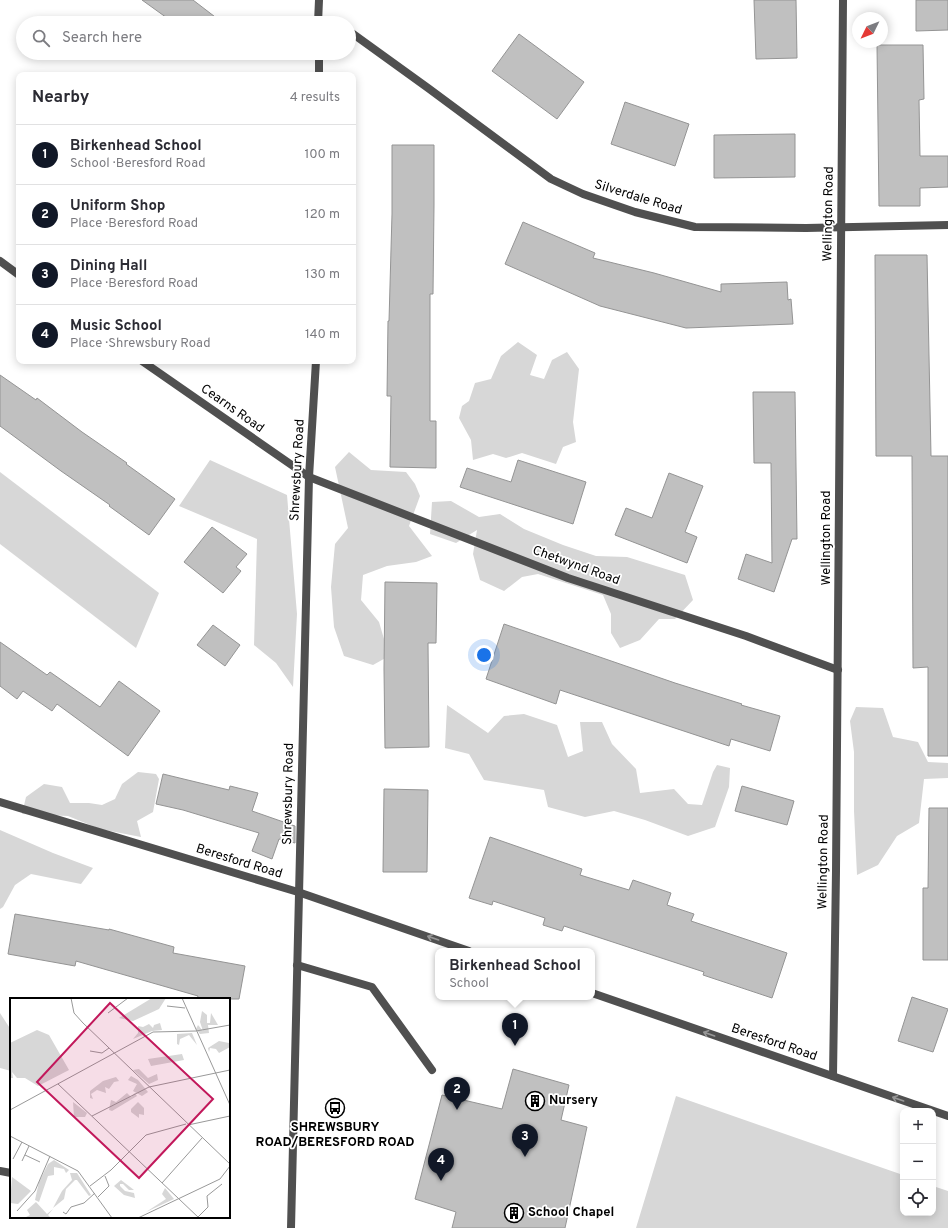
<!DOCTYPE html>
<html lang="en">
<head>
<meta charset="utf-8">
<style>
	:root { --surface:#fff; --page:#f2f2f3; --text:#2b2b33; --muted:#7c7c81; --line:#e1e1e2; --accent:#111827 }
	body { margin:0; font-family:Overpass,sans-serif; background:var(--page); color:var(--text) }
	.controls { position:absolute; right:12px; bottom:12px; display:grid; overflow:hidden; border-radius:8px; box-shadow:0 2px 10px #0003 }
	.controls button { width:36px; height:36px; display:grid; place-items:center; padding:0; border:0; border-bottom:1px solid var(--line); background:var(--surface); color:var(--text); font:20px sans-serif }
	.compass { position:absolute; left:852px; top:12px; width:36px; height:36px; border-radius:50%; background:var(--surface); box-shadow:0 2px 10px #0003; rotate:227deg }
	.you { position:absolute; left:484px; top:655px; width:14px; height:14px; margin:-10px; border:3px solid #fff; border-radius:50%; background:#1a73e8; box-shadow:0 0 0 6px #1a73e833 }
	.badge { display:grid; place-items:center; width:26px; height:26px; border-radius:50%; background:var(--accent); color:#fff; font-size:13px; font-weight:700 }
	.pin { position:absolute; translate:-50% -33px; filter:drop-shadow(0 1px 2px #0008) }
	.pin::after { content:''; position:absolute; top:21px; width:14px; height:12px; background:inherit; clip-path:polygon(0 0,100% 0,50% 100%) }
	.popup { position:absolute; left:435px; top:948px; width:160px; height:52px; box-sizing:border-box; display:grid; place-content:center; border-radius:8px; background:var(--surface); filter:drop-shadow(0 1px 3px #0005); font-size:13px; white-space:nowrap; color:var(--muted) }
	.popup b { font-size:15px; color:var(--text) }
	.popup::after { content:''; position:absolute; left:50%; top:100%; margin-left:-8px; border:8px solid transparent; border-top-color:var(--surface) }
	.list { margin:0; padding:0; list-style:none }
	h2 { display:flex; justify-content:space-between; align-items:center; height:52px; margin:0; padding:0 16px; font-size:17px }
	h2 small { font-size:13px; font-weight:400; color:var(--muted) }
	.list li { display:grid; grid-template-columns:26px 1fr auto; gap:12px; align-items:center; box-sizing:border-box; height:60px; padding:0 16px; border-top:1px solid var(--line) }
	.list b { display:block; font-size:15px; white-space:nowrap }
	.list p { margin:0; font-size:13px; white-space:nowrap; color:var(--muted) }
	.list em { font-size:13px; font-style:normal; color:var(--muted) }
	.icon { flex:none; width:22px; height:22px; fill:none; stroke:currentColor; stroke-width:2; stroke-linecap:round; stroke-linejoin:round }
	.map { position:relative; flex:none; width:948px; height:1228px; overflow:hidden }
	.search { position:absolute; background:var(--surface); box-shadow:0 2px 10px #0003; left:16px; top:16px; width:340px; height:44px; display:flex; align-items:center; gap:10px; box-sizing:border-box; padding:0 14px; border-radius:22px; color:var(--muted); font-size:15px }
	.panel { position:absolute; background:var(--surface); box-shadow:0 2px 10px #0003; left:16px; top:72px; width:340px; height:292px; border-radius:8px }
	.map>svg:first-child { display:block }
	.green { fill:#d7d7d7 }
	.building { fill:#c0c0c0; stroke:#949494 }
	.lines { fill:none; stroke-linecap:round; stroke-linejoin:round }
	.lane { stroke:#505050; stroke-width:8 }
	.street { stroke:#505050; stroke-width:8 }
	.oneway { stroke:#969696 }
	.labels { text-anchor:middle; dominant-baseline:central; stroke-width:3.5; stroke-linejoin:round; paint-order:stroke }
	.street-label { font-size:13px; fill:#000; stroke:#fff }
	.poi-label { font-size:13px; font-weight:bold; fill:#000; stroke:#fff; text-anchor:start }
	.inset-road { fill:none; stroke:#999; stroke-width:1 }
	.view { fill:#c2185b; fill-opacity:0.15; stroke:#c2185b; stroke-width:2 }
	.inset-edge { fill:none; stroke:#000; stroke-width:2 }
</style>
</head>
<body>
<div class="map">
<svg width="948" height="1228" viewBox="0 0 948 1228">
	<rect width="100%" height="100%" fill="#fff"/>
	<g class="green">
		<polygon points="518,342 537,355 530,375 544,379 552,360 567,352 579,369 573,422 576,442 563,447 556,464 522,453 506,458 493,454 473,460 471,440 459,418 462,406 469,401 475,383 491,379 501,356"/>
		<polygon points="349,452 371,470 406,472 415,484 420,496 409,526 432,556 416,562 387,566 363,575 361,600 379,622 389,656 373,665 344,656 334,627 331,587 335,544 348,528 335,467"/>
		<polygon points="210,460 287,495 297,614 293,687 276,663 254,645 257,539 179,506"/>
		<polygon points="0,472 159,593 136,648 0,544"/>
		<polygon points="451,501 479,517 500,514 524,529 563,545 596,556 627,557 685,575 693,600 675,619 659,619 640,640 620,648 611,633 611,614 603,595 538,574 522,577 504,591 480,580 473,554 477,530 456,543 430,534 432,502"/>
		<polygon points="447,705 488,733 504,716 524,714 557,725 568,757 583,751 580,722 602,722 612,744 636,769 640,793 674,789 688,804 702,805 713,772 717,765 730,768 729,787 715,827 688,836 645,820 614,811 585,817 548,807 544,790 484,780 469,754 445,748"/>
		<polygon points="856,707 883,708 893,737 918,742 928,762 948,763 948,778 924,779 919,823 897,836 878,865 857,875 854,811 854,752 850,721"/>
		<polygon points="138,772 156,774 159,779 153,812 137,821 141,837 100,829 68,816 22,814 26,797 44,784 62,787 70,803 89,803 102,805 115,799 122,784"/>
		<polygon points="0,830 53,853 93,868 81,884 31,874 15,885 3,907 0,909"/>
		<polygon points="0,1013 11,1030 11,1071 0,1068"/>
		<polygon points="676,1096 903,1175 903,1213 933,1213 933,1186 948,1191 948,1228 636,1228"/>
	</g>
	<g class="building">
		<polygon points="142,0 193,0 223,23 174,23"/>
		<polygon points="754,0 796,0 797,58 756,59"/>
		<polygon points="916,0 948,0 948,30 916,31"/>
		<polygon points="519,34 584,82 557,119 492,71"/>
		<polygon points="877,45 923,45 924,99 919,100 920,156 948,156 948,187 920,188 920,206 879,206"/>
		<polygon points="625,102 689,124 675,166 611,144"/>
		<polygon points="795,134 795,177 714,178 714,135"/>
		<polygon points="392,145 434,145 434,205 433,294 430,294 430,421 436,421 436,468 390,467 391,396 387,396 388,321 389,321 392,214"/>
		<polygon points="523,222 595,253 593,258 654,273 721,292 721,284 787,282 788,300 791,299 793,324 686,328 600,306 505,264"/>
		<polygon points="875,255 927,255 931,456 948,456 948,756 928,756 928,667 913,668 912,456 876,456"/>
		<polygon points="0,375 36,400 37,398 82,432 127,463 126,464 175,499 149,535 109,506 110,505 61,471 0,426"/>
		<polygon points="753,392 795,392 797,539 792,539 774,592 738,579 746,554 772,563 771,463 754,463"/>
		<polygon points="518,460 586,482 573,524 460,487 467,468 511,482"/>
		<polygon points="669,473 703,486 685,532 697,537 687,563 615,535 626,508 652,518"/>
		<polygon points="212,527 247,554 236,567 241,571 223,593 184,562"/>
		<polygon points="385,582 437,583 436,643 428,643 429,747 385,748 384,669"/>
		<polygon points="504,624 675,683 742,704 741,705 780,716 770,751 731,739 729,746 560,690 556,704 486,679"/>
		<polygon points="213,625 240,645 225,666 197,645"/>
		<polygon points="0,642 47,675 50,672 100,707 119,681 160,711 128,756 57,704 52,711 23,691 17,699 0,686"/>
		<polygon points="163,774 229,790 230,786 258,793 252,811 295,826 295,843 279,839 272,859 252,851 259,833 183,810 156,804"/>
		<polygon points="742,786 794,801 787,825 735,811"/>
		<polygon points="384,789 428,790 427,872 383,872"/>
		<polygon points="929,808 948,808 948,960 923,960 923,888 928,888"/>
		<polygon points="490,837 582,869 580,875 629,890 633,880 671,893 667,905 694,914 691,921 787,953 772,998 703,975 704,972 564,926 562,931 543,925 545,918 493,901 492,905 469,898"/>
		<polygon points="15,914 109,930 109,929 174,947 173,953 245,966 239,999 197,999 198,996 76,961 75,966 8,954"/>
		<polygon points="912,997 948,1009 933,1052 898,1041"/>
		<polygon points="513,1069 569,1085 561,1120 587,1127 565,1228 452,1228 456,1212 415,1199 442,1095 502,1109"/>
	</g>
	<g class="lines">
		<polyline class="lane" points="297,965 372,987 432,1070"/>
		<g class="street">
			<polyline points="318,21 328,23"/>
			<polyline points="318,23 319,0"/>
			<polyline points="349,31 428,88 551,179 583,194 635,212 695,227 806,228 948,225"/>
			<polyline points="319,53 319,75"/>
			<polyline points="0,261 19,275"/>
			<polyline points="142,361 309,477 568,578 746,636 838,670"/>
			<polyline points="0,802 298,892 469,951"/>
			<polyline points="592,993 948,1116"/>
			<polyline points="833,1076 836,871 843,0"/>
			<polyline points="0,1171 11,1173"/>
			<polyline points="291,1228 309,477 316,361"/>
		</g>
	</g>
	<defs><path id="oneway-shaft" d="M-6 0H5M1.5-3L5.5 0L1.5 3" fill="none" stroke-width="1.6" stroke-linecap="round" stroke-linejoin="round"/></defs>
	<g class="oneway">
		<use href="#oneway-shaft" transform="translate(433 938) rotate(-161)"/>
		<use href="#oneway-shaft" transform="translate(709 1034) rotate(-161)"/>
		<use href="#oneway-shaft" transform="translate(898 1099) rotate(-161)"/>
	</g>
	<defs>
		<g id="building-ring" transform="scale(1)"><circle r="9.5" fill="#fff" stroke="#000" stroke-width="1.5"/><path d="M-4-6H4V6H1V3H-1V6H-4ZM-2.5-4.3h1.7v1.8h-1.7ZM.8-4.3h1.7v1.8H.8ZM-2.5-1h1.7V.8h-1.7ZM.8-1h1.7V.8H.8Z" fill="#000"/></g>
		<g id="bus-ring" transform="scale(1)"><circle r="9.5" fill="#fff" stroke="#000" stroke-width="1.5"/><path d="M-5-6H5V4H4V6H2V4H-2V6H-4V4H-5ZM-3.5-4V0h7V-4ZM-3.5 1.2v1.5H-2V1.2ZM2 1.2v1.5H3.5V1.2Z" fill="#000"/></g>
	</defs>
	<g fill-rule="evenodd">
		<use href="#building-ring" x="535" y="1101"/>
		<use href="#bus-ring" x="335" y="1108"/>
		<use href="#building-ring" x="514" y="1213"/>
	</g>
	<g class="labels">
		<g class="street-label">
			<text transform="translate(638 198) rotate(17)">Silverdale Road</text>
			<text transform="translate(829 214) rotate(-89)">Wellington Road</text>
			<text transform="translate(232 409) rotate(35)">Cearns Road</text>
			<text transform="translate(298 470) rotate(-87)">Shrewsbury Road</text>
			<text transform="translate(827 538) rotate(-90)">Wellington Road</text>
			<text transform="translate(576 566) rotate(20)">Chetwynd Road</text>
			<text transform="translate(289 794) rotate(-89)">Shrewsbury Road</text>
			<text transform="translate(239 862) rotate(17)">Beresford Road</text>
			<text transform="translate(824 862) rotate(-89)">Wellington Road</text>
			<text transform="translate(774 1043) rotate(19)">Beresford Road</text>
		</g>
		<g class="poi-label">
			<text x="549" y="1101">Nursery</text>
			<text x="335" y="1128" text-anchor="middle">SHREWSBURY<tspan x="335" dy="15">ROAD/BERESFORD ROAD</tspan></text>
			<text x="528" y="1213">School Chapel</text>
		</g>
	</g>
	<g transform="translate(10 998)">
		<rect width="220" height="220" fill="#fff"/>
		<path d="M142 0H156L149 11 123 23 109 20ZM192 13 197 17V25H200L201 15 208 27H198L199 35 190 36 186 31 188 27 193 33 190 24ZM150 25 152 32 142 33 123 41 128 35V28L133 29 139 26 143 30 144 27ZM27 32 39 37 59 72 28 88 15 80H7L2 74 3 80H0V45ZM182 35 187 47 179 37 170 41 169 47 167 46V36ZM209 43 219 45 220 49 209 55 206 51 200 50 199 54 198 50ZM172 56 174 62 141 68 138 61ZM129 71 138 80 147 76 148 82 139 86 123 72ZM121 78 128 82 138 94 132 98 123 93 127 86 118 82ZM106 79 109 83 104 84 99 91 95 89 96 95 87 92 81 96 83 101 80 100V93L93 83ZM117 95 121 99 125 95 127 98 102 113 99 112 101 102 106 104ZM63 104 77 115 75 119H64ZM128 104 134 110V117L129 116V120L121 114V111ZM44 162 59 172 56 175 54 171 44 169V177L38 178 29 204 25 202 29 184 38 166ZM60 175H67L81 197 79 198 67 182H65L56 191 54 201 43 210 52 193 62 182ZM2 179 21 193 8 206 0 205ZM111 182 124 192H119L113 186H110V188L115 193 124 195 125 200 114 197 104 188ZM155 190 164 201 136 214 156 201 152 196ZM26 204 37 216 43 211 38 217 41 220H14L20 217 17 212Z" fill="#d7d7d7"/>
		<path class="inset-road" d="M61 0 64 15 73 25 220 166M172 0 220 107M157 8 175 10M98 15 118 0M80 53 92 55 99 50M48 86 189 220M0 112 143 34 186 33 220 27M82 118 139 89 220 72M178 127 220 118M0 138 68 173 102 220M15 157 30 164M3 161 12 144M12 163 19 148M152 185 192 140M80 188 101 172 136 137 176 126M88 199 99 188 95 178M7 213 25 193 40 158M53 214 56 216 61 209 74 205 85 195M188 219 198 209 197 198 212 186M128 220 210 181 220 168"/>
		<path class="view" d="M100 5 203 101 129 180 27 84Z"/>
		<rect width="220" height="220" class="inset-edge"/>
	</g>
</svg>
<div class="controls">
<button>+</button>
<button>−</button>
<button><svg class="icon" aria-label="locate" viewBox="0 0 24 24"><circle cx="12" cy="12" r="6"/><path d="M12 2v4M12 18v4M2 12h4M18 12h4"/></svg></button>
</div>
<svg class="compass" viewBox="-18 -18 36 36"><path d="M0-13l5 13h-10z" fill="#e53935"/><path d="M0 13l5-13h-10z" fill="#7c7c81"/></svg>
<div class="you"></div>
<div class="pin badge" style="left:515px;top:1046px">1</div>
<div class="popup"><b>Birkenhead School</b>School</div>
<div class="pin badge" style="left:457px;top:1110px">2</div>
<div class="pin badge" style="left:525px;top:1157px">3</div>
<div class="pin badge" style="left:441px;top:1181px">4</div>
<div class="search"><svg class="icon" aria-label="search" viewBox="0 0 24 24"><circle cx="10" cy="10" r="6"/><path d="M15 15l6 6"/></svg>Search here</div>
<section class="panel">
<h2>Nearby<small>4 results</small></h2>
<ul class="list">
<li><span class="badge">1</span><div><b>Birkenhead School</b><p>School · Beresford Road</p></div><em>100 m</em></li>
<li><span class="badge">2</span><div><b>Uniform Shop</b><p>Place · Beresford Road</p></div><em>120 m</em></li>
<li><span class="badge">3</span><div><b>Dining Hall</b><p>Place · Beresford Road</p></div><em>130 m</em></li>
<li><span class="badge">4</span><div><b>Music School</b><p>Place · Shrewsbury Road</p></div><em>140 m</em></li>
</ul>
</section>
</div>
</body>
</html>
